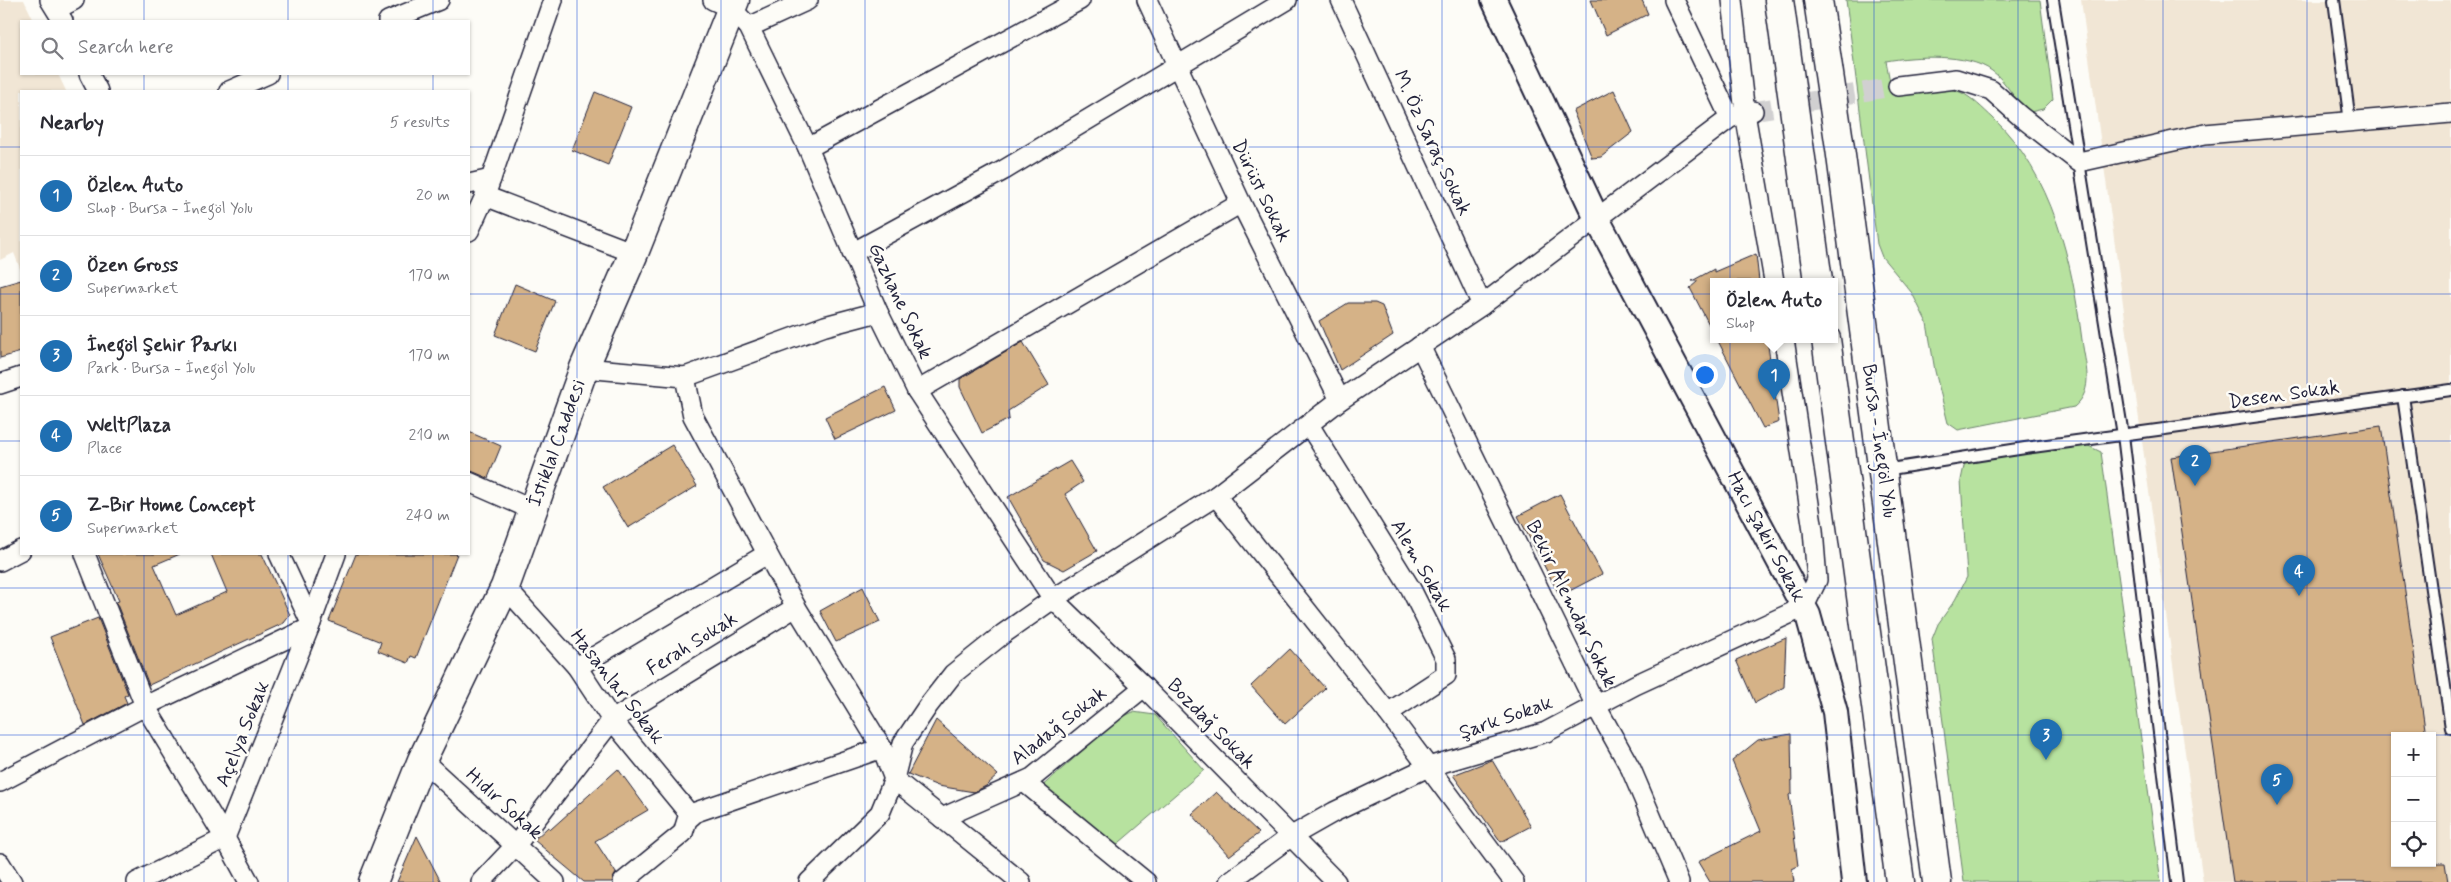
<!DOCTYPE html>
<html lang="en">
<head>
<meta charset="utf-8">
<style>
	:root { --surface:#fff; --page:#f2f2f3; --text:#2b2b33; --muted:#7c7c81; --line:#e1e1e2; --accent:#1f6fb2 }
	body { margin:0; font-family:Mynerve,sans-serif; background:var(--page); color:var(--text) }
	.controls { position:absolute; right:15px; bottom:15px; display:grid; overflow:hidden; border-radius:0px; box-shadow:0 1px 4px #0004 }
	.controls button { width:45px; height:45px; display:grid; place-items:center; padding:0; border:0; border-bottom:1px solid var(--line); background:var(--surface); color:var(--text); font:25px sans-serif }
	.you { position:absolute; left:1704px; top:374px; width:18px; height:18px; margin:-12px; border:4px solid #fff; border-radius:50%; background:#1a73e8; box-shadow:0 0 0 8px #1a73e833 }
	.badge { display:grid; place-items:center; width:32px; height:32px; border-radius:50%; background:var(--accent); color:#fff; font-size:16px; font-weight:700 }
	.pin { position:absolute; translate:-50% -41px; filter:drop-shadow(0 1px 2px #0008) }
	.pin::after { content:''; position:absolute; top:26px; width:18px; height:15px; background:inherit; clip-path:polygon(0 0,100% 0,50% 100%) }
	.popup { position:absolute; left:1710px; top:278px; width:128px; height:65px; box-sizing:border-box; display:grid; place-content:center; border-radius:0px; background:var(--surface); filter:drop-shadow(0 1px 4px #0005); font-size:16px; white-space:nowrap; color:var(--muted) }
	.popup b { font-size:19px; color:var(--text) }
	.popup::after { content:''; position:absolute; left:50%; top:100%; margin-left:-10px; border:10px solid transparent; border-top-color:var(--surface) }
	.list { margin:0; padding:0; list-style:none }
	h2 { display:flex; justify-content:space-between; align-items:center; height:65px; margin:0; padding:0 20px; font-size:21px }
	h2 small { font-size:16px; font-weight:400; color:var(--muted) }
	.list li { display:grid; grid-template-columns:32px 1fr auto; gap:15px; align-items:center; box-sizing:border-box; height:80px; padding:0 20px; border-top:1px solid var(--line) }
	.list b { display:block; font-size:19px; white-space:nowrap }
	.list p { margin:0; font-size:16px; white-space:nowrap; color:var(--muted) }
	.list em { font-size:16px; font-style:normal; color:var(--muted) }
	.icon { flex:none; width:28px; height:28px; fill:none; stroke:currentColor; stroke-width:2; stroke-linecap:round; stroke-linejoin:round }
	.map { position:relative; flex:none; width:2451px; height:882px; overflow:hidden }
	.search { position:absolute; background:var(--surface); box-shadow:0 1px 4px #0004; left:20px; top:20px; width:450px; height:55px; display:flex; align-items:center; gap:12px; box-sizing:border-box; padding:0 18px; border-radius:0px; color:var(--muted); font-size:19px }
	.panel { position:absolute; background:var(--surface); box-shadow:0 1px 4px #0004; left:20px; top:90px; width:450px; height:465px; border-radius:0px }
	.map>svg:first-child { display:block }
	.built { fill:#f1e6d5; fill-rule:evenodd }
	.green { fill:#b7e29f; stroke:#6c826d }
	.building { fill:#d5b287; stroke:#22223b }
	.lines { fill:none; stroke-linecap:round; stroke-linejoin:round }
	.minor-tunnel { stroke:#d1d0d1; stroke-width:19; stroke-dasharray:19 9; stroke-linecap:butt }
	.service-casing { stroke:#22223b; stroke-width:14 }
	.minor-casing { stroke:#22223b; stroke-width:22 }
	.tertiary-casing { stroke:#22223b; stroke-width:28 }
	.secondary-casing { stroke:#22223b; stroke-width:31 }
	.trunk-casing { stroke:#22223b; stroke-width:31 }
	.service { stroke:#fdfcf7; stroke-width:10 }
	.minor { stroke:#fdfcf7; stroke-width:19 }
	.tertiary { stroke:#fdfcf7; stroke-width:24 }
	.secondary { stroke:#fdfcf7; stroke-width:28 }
	.trunk { stroke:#fdfcf7; stroke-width:28 }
	.grid { fill:none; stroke:#1d4ed8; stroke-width:1; stroke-opacity:0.55 }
	.labels { text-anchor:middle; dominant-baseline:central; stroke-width:5; stroke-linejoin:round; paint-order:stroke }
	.street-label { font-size:20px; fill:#22223b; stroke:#fdfcf7 }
</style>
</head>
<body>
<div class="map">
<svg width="2451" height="882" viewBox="0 0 2451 882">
	<rect width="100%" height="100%" fill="#fdfcf7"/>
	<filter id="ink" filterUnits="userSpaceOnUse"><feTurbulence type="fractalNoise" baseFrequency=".02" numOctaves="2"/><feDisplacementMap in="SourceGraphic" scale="10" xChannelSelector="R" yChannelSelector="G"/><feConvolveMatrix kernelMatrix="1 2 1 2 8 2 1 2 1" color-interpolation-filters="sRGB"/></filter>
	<g filter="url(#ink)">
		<g class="built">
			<polygon points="0,0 24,0 34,21 21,21 21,74 58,74 66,91 21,91 21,271 14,253 0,260"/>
			<path d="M2081 0H2451V882H2203ZM2395 736H2432V863H2395Z"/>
		</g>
		<g class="green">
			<path d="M1846 0H2040L2053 99 2043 109 2026 113C2017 102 2004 79 1992 71 1968 53 1914 56 1886 61L1892 92C1914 89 1939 84 1960 92 1972 97 1984 110 1993 118 2053 175 2072 261 2082 340 2085 364 2095 390 2074 407L1958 430 1948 423 1935 371 1927 323 1912 293 1882 257 1877 244Z"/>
			<polygon points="2078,441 2101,452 2161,882 1964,882 1932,639 1938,624 1955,600 1967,577 1961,480 1967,452"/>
			<polygon points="1133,712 1155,715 1204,770 1113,848 1040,788 1120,718"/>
		</g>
		<g class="building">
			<polygon points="1591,0 1642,0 1648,14 1606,35"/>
			<polygon points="1614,90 1633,132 1601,157 1592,158 1573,111"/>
			<polygon points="595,92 631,107 608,165 572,150"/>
			<polygon points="1756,254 1759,281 1714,281 1714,334 1690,288 1698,281 1692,281 1714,269 1714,272"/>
			<polygon points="21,280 21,352 0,358 0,286"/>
			<polygon points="515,284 555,301 535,351 495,335"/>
			<polygon points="1348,303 1375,303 1382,306 1393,335 1340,370 1319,321"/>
			<polygon points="1717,339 1767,339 1779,422 1763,428"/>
			<polygon points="1023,342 1049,385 1008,411 1009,419 982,433 960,387 960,379"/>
			<polygon points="885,387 896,410 835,439 825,417"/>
			<polygon points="2381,426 2426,736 2395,736 2395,863 2445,863 2448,882 2233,882 2171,457"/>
			<polygon points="469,432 501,446 488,478 469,470"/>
			<polygon points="672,445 697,486 628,528 603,487"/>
			<polygon points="1070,461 1083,482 1065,494 1097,551 1064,570 1044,560 1008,497"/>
			<polygon points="1560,494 1602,574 1560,596 1518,516"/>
			<polygon points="98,554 180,554 154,565 176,615 227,592 211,554 262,554 290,615 284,623 149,685 116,602 119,601"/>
			<polygon points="356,554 457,554 416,658 411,656 408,663 378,651 381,642 329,621"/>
			<polygon points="863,587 880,622 836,642 820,611"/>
			<polygon points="98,618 128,694 124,696 127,703 85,725 50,637"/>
			<polygon points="1786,638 1784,687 1755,703 1736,660"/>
			<polygon points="1290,649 1325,688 1285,724 1251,686"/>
			<polygon points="936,720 998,775 986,786 974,792 938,786 908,774"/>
			<polygon points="1791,734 1792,793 1789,795 1798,866 1792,869 1794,882 1710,882 1698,862 1761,831 1732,761 1758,740"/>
			<polygon points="1492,760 1531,826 1501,842 1453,775"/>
			<polygon points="618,769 648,810 595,841 616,873 612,882 584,882 534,840 548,827 551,829"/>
			<polygon points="1216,792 1259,833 1229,856 1192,814"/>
			<polygon points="417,836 441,882 397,882"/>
		</g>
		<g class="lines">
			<polyline class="minor-tunnel" points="1753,111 1898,86"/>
			<g class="service-casing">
				<g id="service">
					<polyline points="2053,0 2123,435 2177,882"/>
					<polyline points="2334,0 2350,122"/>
					<polyline points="2403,396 2451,728"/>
					<polyline points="1884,470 2025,448 2451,390"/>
				</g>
			</g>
			<g class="minor-casing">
				<g id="minor">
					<polyline points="50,0 63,21"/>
					<polyline points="713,0 731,8 749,27 808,148 878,312 917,391 1053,599 1144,687 1336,882"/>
					<polyline points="1147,0 1241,203 1340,400"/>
					<polyline points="1341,0 1482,305"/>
					<polyline points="1674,0 1730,118"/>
					<polyline points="1732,0 1745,113 1774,281"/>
					<polyline points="57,9 74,0"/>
					<polyline points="388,21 439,0"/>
					<polyline points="749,27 808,0"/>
					<polyline points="89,74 98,91"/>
					<polyline points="1898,86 1956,79 1991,90 2020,116 2079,162 2205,134 2451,113"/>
					<polyline points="229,91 268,74"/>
					<polyline points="808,148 1080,0"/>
					<polyline points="469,184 491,179"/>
					<polyline points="485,196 634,253"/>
					<polyline points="469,231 485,196 553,0"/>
					<polyline points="852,253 1004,170 1287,0"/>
					<polyline points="1420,346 1596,706 1631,769 1679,882"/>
					<polyline points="584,368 685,377 825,326 878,312"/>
					<polyline points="685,377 693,416 796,607 882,748 894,779 1021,882"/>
					<polyline points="0,384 21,377"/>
					<polyline points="917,391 1241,203"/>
					<polyline points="1309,425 1411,589 1446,659 1446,675 1388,713"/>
					<polyline points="469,482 533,510"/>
					<polyline points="1216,496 1388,713 1514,882"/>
					<polyline points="85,554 145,706 225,838 249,882"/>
					<polyline points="279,554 311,623"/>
					<polyline points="0,561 21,550"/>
					<polyline points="505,587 577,667 612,720 691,816"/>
					<polyline points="577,667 767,554"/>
					<polyline points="422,760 555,882"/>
					<polyline points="0,782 145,706 309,628"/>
					<polyline points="1024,782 1146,882"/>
					<polyline points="942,818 1032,778 1144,687"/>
					<polyline points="0,863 12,882"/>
					<polyline points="137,882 225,838 309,628 336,554"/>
					<polyline points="481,882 516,845 612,720 796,607"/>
					<polyline points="623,882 683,833 687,820 696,812 882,748"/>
					<polyline points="809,882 880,813 894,779 903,743 928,706 953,674 1003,634 1053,599 1216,496 1340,400 1482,305 1730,118 1753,111"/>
					<polyline points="1229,882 1290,837 1334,812 1428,767 1546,732 1635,685 1804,607 1817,580 1813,530 1784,339"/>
				</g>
			</g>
			<g class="tertiary-casing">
				<polyline id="tertiary" points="1494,0 1597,219 1808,615 1835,712 1854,882"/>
			</g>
			<g class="secondary-casing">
				<polyline id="secondary" points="373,882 422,760 505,587 584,368 634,253 735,0"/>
			</g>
			<g class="trunk-casing">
				<g id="trunk">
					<polyline points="1779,0 1818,281"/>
					<polyline points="1818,0 1840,148 1937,882"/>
					<polyline points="1826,339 1900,882"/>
				</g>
			</g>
			<use href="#service" class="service"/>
			<use href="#minor" class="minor"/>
			<use href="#tertiary" class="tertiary"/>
			<use href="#secondary" class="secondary"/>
			<use href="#trunk" class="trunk"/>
		</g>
	</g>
	<path class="grid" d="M144 0V21M288 0V21M433 0V21M577 0V882M721 0V882M865 0V882M1009 0V882M1153 0V882M1298 0V882M1442 0V882M1586 0V882M1730 0V882M1874 0V882M2018 0V882M2163 0V882M2307 0V882M144 74V91M288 74V91M433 74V91M0 147H21M469 147H2451M0 294H21M469 294H2451M0 441H21M469 441H2451M144 554V882M288 554V882M433 554V882M0 588H2451M0 735H2451"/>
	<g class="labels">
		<g class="street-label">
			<text transform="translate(1432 143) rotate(65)">M. Öz Saraç Sokak</text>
			<text transform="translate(1261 191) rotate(64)">Dürüst Sokak</text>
			<text transform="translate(900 301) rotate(65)">Gazhane Sokak</text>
			<text transform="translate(2284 395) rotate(-8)">Desen Sokak</text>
			<text transform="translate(1879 441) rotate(82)">Bursa - İnegöl Yolu</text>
			<text transform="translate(557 443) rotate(-70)">İstiklal Caddesi</text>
			<text transform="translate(1766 537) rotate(62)">Hacı Şakir Sokak</text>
			<text transform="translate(1421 566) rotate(60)">Alem Sokak</text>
			<text transform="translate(1571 604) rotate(64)">Bekir Alemdar Sokak</text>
			<text transform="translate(692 644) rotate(-32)">Ferah Sokak</text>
			<text transform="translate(617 687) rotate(52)">Hasanlar Sokak</text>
			<text transform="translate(1506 718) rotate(-19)">Şark Sokak</text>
			<text transform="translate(1211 724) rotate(46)">Bozdağ Sokak</text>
			<text transform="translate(1059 726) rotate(-38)">Aladağ Sokak</text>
			<text transform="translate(243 734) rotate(-68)">Açelya Sokak</text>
			<text transform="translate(504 804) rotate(42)">Hıdır Sokak</text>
		</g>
	</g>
</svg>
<div class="controls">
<button>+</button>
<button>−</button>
<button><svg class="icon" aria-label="locate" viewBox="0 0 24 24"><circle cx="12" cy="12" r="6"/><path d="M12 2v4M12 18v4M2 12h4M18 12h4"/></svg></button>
</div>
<div class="you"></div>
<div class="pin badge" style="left:1774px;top:400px">1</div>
<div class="popup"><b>Özlen Auto</b>Shop</div>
<div class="pin badge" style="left:2195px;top:486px">2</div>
<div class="pin badge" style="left:2046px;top:760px">3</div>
<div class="pin badge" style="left:2299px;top:596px">4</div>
<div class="pin badge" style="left:2277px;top:805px">5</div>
<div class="search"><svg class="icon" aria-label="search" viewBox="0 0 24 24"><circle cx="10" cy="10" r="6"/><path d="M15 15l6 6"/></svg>Search here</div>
<section class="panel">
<h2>Nearby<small>5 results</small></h2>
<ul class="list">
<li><span class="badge">1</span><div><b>Özlen Auto</b><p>Shop · Bursa - İnegöl Yolu</p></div><em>20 m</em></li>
<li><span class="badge">2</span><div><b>Özen Gross</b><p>Supermarket</p></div><em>170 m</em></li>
<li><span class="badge">3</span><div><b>İnegöl Şehir Parkı</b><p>Park · Bursa - İnegöl Yolu</p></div><em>170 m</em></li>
<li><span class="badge">4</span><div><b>WeltPlaza</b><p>Place</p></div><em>210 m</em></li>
<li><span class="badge">5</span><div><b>Z-Bir Home Concept</b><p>Supermarket</p></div><em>240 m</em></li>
</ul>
</section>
</div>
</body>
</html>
